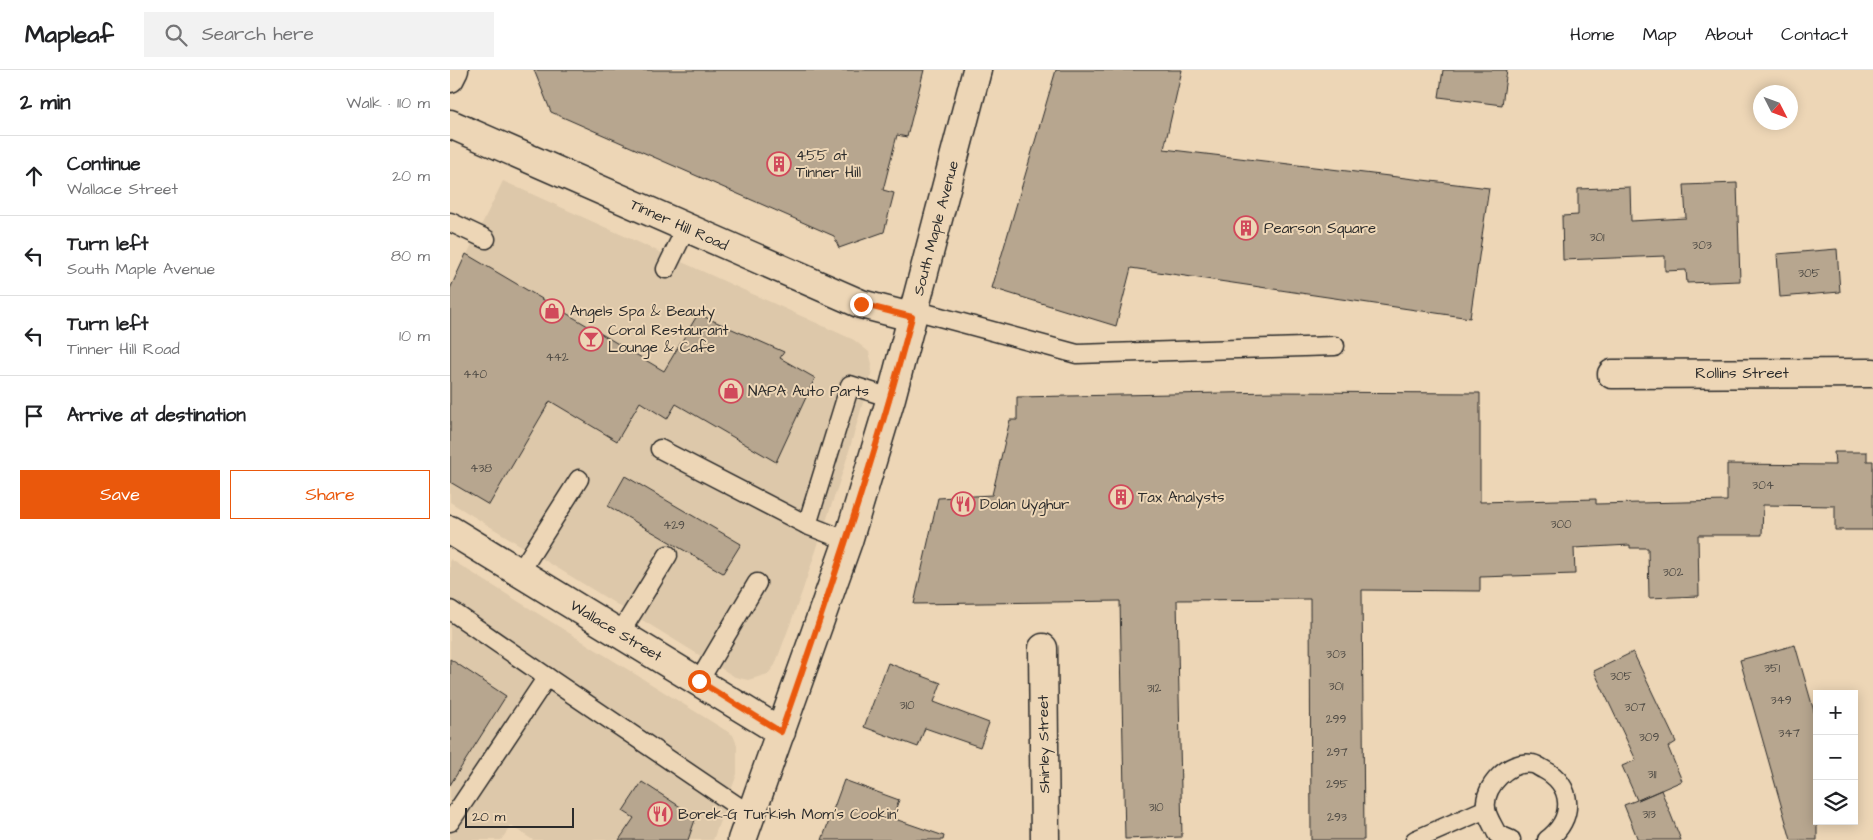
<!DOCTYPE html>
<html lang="en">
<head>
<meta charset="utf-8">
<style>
	:root { --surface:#fff; --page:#f2f2f2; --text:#202124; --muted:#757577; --line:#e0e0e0; --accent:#ea580c }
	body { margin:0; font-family:"Architects Daughter",sans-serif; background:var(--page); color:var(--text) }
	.controls { position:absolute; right:15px; bottom:15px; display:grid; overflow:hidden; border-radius:0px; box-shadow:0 2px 12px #0003 }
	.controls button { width:45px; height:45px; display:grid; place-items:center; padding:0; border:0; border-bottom:1px solid var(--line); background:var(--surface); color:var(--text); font:25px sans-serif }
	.compass { position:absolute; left:1303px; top:15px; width:45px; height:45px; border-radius:50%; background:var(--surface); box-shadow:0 2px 12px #0003; rotate:132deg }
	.scale { position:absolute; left:15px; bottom:12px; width:109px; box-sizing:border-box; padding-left:5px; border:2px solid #2b2b2b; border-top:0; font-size:14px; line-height:18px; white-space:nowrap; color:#2b2b2b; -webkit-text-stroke:4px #edd6b6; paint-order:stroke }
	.stop { position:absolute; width:15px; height:15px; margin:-11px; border:4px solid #ea580c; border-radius:50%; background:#fff }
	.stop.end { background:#ea580c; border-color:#fff; box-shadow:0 1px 5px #0008 }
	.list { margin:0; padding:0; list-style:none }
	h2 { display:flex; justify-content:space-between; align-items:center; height:65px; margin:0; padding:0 20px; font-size:21px }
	h2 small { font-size:16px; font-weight:400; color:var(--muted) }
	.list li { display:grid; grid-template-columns:32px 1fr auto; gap:15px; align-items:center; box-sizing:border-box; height:80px; padding:0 20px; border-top:1px solid var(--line) }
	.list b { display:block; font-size:19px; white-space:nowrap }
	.list p { margin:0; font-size:16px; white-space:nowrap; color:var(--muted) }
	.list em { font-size:16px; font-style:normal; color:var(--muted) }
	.actions { display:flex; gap:10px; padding:15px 20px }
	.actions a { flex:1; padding:11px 0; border:1px solid var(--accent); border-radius:0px; text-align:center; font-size:18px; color:var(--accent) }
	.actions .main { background:var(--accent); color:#fff }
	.icon { flex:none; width:28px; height:28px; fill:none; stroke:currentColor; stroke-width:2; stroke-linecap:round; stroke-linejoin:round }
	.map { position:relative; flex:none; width:1423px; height:770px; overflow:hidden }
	header { display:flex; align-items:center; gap:30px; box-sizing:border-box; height:70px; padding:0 25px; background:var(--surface); border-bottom:1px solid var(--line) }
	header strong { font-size:24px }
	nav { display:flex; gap:28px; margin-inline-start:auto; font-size:18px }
	.search { width:350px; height:45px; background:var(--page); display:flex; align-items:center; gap:12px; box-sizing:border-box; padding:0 18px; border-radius:0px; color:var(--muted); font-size:19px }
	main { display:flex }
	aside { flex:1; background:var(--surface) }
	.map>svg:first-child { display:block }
	.built { fill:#ddc8aa }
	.building { fill:#b7a68f; stroke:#2b2b2b }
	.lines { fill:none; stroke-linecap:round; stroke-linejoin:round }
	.lane-casing { stroke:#2b2b2b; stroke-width:21 }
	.street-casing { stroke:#2b2b2b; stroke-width:31 }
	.secondary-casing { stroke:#2b2b2b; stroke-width:31 }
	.primary-casing { stroke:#2b2b2b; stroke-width:31 }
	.lane { stroke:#edd6b6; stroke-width:18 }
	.street { stroke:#edd6b6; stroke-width:28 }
	.secondary { stroke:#edd6b6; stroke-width:28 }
	.primary { stroke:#edd6b6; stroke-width:28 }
	.route { stroke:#ea580c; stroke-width:6 }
	.labels { text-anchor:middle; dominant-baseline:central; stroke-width:4; stroke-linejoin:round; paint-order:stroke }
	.number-label { font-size:12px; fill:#4e4a44 }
	.poi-label { font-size:15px; fill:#2b2b2b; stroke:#edd6b6; text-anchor:start }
	.street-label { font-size:15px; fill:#2b2b2b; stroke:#edd6b6 }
</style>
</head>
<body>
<header>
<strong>Mapleaf</strong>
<div class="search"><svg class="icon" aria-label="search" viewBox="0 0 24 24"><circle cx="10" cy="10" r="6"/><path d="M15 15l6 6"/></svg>Search here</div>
<nav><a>Home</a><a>Map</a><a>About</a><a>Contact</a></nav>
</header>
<main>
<aside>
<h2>2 min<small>Walk · 110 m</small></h2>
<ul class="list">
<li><svg class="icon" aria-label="ahead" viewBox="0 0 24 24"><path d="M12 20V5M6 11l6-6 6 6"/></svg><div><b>Continue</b><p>Wallace Street</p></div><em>20 m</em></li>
<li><svg class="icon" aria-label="left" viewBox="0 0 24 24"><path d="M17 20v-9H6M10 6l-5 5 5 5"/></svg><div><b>Turn left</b><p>South Maple Avenue</p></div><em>80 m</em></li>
<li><svg class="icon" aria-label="left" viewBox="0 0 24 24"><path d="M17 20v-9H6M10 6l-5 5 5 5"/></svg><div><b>Turn left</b><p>Tinner Hill Road</p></div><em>10 m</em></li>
<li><svg class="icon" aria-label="arrive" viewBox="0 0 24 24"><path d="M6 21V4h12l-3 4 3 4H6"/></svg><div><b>Arrive at destination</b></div></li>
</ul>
<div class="actions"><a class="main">Save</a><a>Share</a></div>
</aside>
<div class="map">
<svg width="1423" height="770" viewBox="0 0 1423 770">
	<rect width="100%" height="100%" fill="#edd6b6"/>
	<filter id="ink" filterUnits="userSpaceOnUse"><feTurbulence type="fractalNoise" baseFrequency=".02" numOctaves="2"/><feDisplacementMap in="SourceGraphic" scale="10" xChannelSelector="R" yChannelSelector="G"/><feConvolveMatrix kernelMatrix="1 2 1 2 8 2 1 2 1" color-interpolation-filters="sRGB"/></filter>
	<g filter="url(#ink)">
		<g class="built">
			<polygon points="53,111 404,270 419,282 422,294 421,305 394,398 351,525 325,595 318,604 298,610 285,607 0,432 0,219"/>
			<polygon points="0,489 283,665 287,675 287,704 263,770 83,770 61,756 51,770 0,770"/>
		</g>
		<g class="building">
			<polygon points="84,0 474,0 457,67 447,65 433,120 444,123 434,162 389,178 384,166 101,42"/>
			<polygon points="606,0 732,0 714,79 1039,118 1020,248 681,198 666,256 542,218"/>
			<polygon points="993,0 1057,0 1052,35 989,27"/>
			<polygon points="1287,113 1290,211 1237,213 1236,200 1215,201 1215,186 1113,190 1112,146 1128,145 1128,119 1180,117 1181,151 1236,148 1234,115"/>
			<polygon points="1387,179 1390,222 1330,227 1327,184"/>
			<polygon points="16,184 214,301 248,244 334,282 330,288 365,308 326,392 226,334 217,349 190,332 167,371 100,331 39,435 0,412 0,219"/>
			<polygon points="824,322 1030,323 1030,432 1146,429 1146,434 1277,431 1277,394 1385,395 1384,382 1417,382 1417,391 1423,391 1423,460 1385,460 1385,436 1313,435 1312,465 1248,465 1249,526 1199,528 1198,478 1180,478 1180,475 1124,478 1125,504 1030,507 1030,521 912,520 914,770 861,770 860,529 727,530 732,767 675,769 670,531 464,534 488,428 542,425 560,350 567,350 567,327"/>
			<polygon points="175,406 291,474 273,503 158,436"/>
			<polygon points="1345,575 1367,652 1367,770 1341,770 1290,590"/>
			<polygon points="1183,582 1226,672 1218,677 1232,711 1188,730 1211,720 1231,770 1188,770 1174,735 1187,730 1172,696 1186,690 1144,601"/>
			<polygon points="0,589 56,626 0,715"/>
			<polygon points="438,593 491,613 484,632 539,653 530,677 475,658 468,677 414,657"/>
			<polygon points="394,710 449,730 442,748 494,766 493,770 372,770"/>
			<polygon points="192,712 246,747 238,770 169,770 184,748 173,741"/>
		</g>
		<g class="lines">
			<g class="lane-casing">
				<g id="lane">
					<polyline points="0,152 36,169"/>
					<polyline points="216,199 236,158"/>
					<polyline points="464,240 627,284 885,276"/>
					<polyline points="210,379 357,455 400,315 441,328"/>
					<polyline points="357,455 398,471"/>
					<polyline points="70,502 129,409"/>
					<polyline points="0,540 97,607"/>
					<polyline points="170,563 218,485"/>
					<polyline points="249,611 307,513"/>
					<polyline points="0,752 97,607 302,746"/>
					<polyline points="965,770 1036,739"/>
					<path d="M1061 770 1047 764C1044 757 1037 747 1036 739 1033 716 1059 690 1082 694 1086 694 1090 698 1093 699 1124 715 1125 749 1097 770"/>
				</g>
			</g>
			<g class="street-casing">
				<g id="street">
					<polyline points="0,54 411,234 461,247"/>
					<polyline points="1162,304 1423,303"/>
					<polyline points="0,460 331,662"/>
					<polyline points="593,578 595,770"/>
				</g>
			</g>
			<g class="secondary-casing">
				<polyline id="secondary" points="292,770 398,471 441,328 527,0"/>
			</g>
			<g class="primary-casing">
				<polyline id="primary" points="0,8 4,0"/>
			</g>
			<use href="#lane" class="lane"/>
			<use href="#street" class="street"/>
			<use href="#secondary" class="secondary"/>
			<use href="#primary" class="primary"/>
		</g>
	</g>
	<g class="lines" filter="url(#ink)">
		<path class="route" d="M249 611 331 662C379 524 425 389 462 247L411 234"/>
	</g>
	<defs>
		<g id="building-ring" transform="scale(1.25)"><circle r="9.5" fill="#edd6b6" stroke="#d1495b" stroke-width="1.5"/><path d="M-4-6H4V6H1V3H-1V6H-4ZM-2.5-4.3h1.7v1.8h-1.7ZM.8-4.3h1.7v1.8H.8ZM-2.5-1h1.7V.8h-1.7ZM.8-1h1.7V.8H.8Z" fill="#d1495b"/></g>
		<g id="shop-ring" transform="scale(1.25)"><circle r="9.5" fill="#edd6b6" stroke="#d1495b" stroke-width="1.5"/><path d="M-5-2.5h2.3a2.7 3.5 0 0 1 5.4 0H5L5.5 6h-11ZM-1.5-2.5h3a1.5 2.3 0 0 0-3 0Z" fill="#d1495b"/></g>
		<g id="bar-ring" transform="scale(1.25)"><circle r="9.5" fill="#edd6b6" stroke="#d1495b" stroke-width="1.5"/><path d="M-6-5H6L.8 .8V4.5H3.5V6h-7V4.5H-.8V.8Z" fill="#d1495b"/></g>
		<g id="restaurant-ring" transform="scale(1.25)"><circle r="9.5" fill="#edd6b6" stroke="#d1495b" stroke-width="1.5"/><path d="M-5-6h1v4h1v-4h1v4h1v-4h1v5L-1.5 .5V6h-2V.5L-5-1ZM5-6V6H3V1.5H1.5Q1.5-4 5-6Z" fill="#d1495b"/></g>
	</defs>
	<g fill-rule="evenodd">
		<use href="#building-ring" x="329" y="94"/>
		<use href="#building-ring" x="796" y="158"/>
		<use href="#shop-ring" x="102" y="241"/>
		<use href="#bar-ring" x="141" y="269"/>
		<use href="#shop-ring" x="281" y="321"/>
		<use href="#building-ring" x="671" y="427"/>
		<use href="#restaurant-ring" x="513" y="434"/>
		<use href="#restaurant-ring" x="210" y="744"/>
	</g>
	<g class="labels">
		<g class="number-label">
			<text x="1147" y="167">301</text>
			<text x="1252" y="175">303</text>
			<text x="1359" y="203">305</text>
			<text x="107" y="287">442</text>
			<text x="25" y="304">440</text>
			<text x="31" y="398">438</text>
			<text x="1313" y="415">304</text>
			<text x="1111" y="454">300</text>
			<text x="224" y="455">429</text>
			<text x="1223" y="502">302</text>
			<text x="886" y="584">303</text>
			<text x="1322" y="598">351</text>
			<text x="1171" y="606">305</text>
			<text x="886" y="616">301</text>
			<text x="704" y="618">312</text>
			<text x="1331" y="630">349</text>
			<text x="457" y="635">310</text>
			<text x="1185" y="637">307</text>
			<text x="886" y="649">299</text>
			<text x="1339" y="663">347</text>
			<text x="1199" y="667">309</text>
			<text x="887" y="682">297</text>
			<text x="1202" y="704">311</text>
			<text x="887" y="714">295</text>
			<text x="706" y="737">310</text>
			<text x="1199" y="744">313</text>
			<text x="887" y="747">293</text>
		</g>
		<g class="poi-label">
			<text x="346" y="85">455 at<tspan x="346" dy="17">Tinner Hill</tspan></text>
			<text x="814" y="158">Pearson Square</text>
			<text x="120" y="241">Angels Spa &amp; Beauty</text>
			<text x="158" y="260">Coral Restaurant<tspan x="158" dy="17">Lounge &amp; Cafe</tspan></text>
			<text x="298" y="321">NAPA Auto Parts</text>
			<text x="688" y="427">Tax Analysts</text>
			<text x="530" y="434">Dolan Uyghur</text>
			<text x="228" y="744">Borek-G Turkish Mom's Cookin'</text>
		</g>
		<g class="street-label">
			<text transform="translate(229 155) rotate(24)">Tinner Hill Road</text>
			<text transform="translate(486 158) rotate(-75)">South Maple Avenue</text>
			<text x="1292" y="303">Rollins Street</text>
			<text transform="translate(166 561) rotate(31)">Wallace Street</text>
			<text transform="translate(594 674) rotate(-91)">Shirley Street</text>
		</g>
	</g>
</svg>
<div class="controls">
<button>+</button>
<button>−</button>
<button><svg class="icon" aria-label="layers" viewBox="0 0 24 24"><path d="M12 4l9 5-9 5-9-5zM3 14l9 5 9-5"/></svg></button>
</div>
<svg class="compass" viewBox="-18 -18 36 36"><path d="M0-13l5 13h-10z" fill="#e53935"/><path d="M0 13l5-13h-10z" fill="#757577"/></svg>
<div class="scale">20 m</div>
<div class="stop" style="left:249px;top:611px"></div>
<div class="stop end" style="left:411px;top:234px"></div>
</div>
</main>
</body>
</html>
